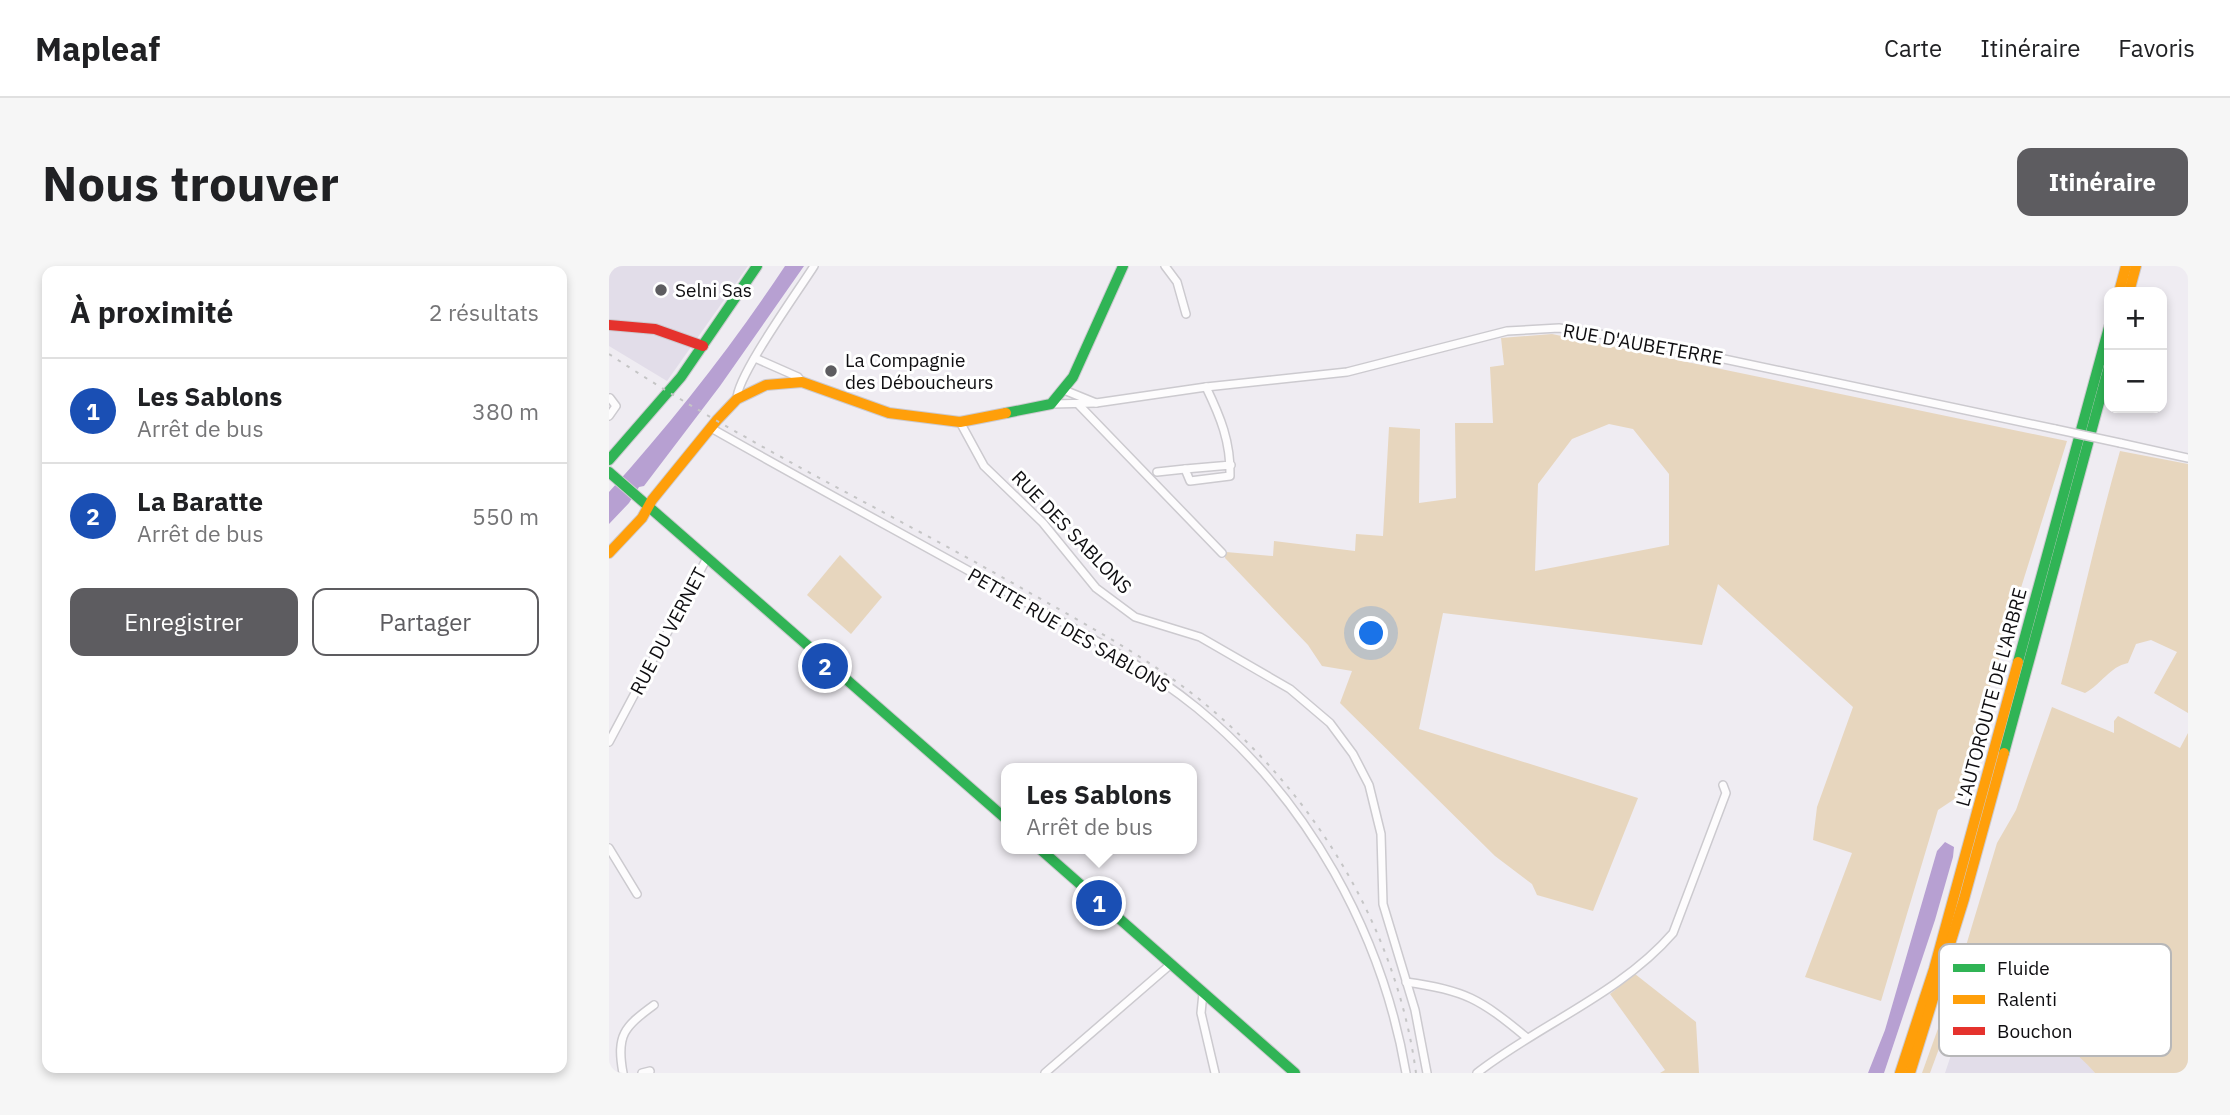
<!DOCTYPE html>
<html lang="fr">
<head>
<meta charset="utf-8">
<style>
	:root { --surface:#fff; --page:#f6f6f6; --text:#202124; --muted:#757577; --line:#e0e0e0; --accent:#5d5c60 }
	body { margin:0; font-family:"IBM Plex Sans",sans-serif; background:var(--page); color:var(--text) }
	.controls { position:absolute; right:21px; top:21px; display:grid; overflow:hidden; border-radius:14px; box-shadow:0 4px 10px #0003 }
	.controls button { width:63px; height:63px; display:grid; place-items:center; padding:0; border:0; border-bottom:2px solid var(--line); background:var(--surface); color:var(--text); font:35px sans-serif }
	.you { position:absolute; left:763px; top:368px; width:24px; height:24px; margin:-18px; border:5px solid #fff; border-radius:50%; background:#1a73e8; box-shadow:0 0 0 10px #1a73e833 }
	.badge { display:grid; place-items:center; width:46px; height:46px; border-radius:50%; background:var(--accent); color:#fff; font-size:23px; font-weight:700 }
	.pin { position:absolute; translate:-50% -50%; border:4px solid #fff; box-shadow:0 2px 7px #0006 }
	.popup { position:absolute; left:392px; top:497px; width:196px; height:91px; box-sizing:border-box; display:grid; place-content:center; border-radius:14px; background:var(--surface); filter:drop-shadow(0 2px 5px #0005); font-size:23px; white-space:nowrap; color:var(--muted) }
	.popup b { font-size:26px; color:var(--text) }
	.popup::after { content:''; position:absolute; left:50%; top:100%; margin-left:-14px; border:14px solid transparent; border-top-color:var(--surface) }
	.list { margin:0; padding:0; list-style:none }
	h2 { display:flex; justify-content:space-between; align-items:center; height:91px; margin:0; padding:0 28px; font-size:30px }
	h2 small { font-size:23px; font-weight:400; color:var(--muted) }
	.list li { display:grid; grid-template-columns:46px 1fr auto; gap:21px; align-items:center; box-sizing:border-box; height:105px; padding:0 28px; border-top:2px solid var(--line) }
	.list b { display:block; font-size:26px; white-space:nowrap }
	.list p { margin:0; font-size:23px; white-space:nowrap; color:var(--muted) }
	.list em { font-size:23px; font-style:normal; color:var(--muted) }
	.actions { display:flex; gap:14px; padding:21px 28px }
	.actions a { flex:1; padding:16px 0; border:2px solid var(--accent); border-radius:14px; text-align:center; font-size:24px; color:var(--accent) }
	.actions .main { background:var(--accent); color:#fff }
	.map { position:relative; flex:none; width:1579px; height:807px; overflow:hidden; border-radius:14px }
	header { display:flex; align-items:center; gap:42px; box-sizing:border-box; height:98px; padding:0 35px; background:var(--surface); border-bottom:2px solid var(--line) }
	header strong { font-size:33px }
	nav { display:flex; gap:38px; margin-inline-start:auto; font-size:24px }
	.intro { display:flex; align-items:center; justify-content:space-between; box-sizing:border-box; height:168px; padding:0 42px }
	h1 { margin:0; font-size:49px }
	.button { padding:18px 32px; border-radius:14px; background:var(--accent); color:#fff; font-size:24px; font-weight:700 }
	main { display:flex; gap:42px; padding:0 42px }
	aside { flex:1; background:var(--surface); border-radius:14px; box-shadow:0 4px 10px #0003 }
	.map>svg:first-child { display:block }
	.built { fill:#e2dde9 }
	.green { fill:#e7d6be; fill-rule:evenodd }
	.water { fill:#b7a0d2 }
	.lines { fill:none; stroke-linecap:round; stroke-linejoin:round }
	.street-casing { stroke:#cccacf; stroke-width:10 }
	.fast-casing { stroke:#cccacf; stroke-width:12 }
	.slow-casing { stroke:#cccacf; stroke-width:12 }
	.jam-casing { stroke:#cccacf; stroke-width:12 }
	.street { stroke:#fdfcfd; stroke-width:7 }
	.fast { stroke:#30b455; stroke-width:10 }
	.slow { stroke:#ff9f0a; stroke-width:10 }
	.jam { stroke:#e5322d; stroke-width:10 }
	.rail { stroke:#c5c5c6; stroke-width:2; stroke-dasharray:3.5 7; stroke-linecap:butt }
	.street-bridge-casing { stroke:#cccacf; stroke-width:10; stroke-linecap:butt }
	.street-bridge { stroke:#fdfcfd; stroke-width:7 }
	.poi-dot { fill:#5d5c60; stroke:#fff; stroke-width:2.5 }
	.labels { text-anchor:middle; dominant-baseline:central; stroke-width:6; stroke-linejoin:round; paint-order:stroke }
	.poi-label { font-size:19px; fill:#0f0e11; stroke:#fff; text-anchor:start }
	.street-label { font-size:19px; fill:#0f0e11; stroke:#fff }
	.key { fill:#fff; stroke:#b7b7b8; stroke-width:2 }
	.key-label { font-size:19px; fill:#0f0e11 }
</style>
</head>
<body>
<header>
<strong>Mapleaf</strong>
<nav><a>Carte</a><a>Itinéraire</a><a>Favoris</a></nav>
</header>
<div class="intro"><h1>Nous trouver</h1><a class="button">Itinéraire</a></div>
<main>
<aside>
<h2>À proximité<small>2 résultats</small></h2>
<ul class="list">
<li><span class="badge" style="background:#1a4fb4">1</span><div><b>Les Sablons</b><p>Arrêt de bus</p></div><em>380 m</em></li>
<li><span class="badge" style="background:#1a4fb4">2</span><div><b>La Baratte</b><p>Arrêt de bus</p></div><em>550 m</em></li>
</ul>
<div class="actions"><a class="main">Enregistrer</a><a>Partager</a></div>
</aside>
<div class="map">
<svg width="1579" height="807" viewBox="0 0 1579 807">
	<rect width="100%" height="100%" fill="#efecf2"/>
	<g class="built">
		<polygon points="0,0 139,0 58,115 0,80"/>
		<polygon points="1352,759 1424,763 1469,787 1486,807 1336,807"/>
	</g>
	<g class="green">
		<path d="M943 68 1458 175 1379 427 1356 526 1329 544 1272 735 1196 711 1243 587 1204 574 1208 541 1244 441 1109 318 1093 379 834 347 810 463 1029 532 984 645 928 629 923 618 886 590 731 437 743 405 713 400 699 379 616 292 617 286 664 290 665 275 746 285 747 268 774 270 780 161 811 163 810 237 847 232 846 157H884L881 101 895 99 892 72ZM1000 158 1024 163 1060 208V279L926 305 929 218 963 173Z"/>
		<path d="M1511 185 1579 198V447L1545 427 1568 386 1542 374 1527 378 1519 397C1500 401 1493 418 1476 427L1452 418C1472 340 1489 262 1511 185Z"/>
		<polygon points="231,289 273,331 242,368 198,329"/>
		<path d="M1443 441 1505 467V455L1509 450 1571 482 1579 467V807H1486C1445 759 1411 762 1352 759L1341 747 1353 693 1388 577 1407 544Z"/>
		<polygon points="1026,708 1087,756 1090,807 1051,807 1056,804 1001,728"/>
		<polygon points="1335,746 1335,769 1321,807 1313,807"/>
	</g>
	<g class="water">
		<path d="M176 0H195L111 120 35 220 30 221 20 237 0 258V226C64 155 123 80 176 0Z"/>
		<polygon points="1336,576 1345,581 1344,591 1326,654 1275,807 1259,807 1276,764 1328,585"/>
	</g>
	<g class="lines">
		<g class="street-casing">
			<g id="street">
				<polyline points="556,0 568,16 577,48"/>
				<polyline points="146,92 189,111 193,116"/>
				<path d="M597 121C611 150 622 176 621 210L581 215 576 203 622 199"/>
				<path d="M128 133C127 111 190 24 205 0"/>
				<polyline points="487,137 597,121 738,106 898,65 950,62 1016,72 1446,163"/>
				<polyline points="442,138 487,137 455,124"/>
				<polyline points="470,139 613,287"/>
				<polyline points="0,150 7,140 1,132"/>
				<polyline points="351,156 375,200 434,257 487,322 526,351 591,371 681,423 721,457 744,488 760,519 772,568 774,638 806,744 818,807"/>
				<path d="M102 162C197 216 294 268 389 321 457 359 528 393 588 442 699 533 773 667 797 807"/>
				<polyline points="1511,177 1579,192"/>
				<polyline points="548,206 576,203"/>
				<polyline points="0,476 98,292"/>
				<polyline points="0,582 28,628"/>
				<path d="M797 716C856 724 871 733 917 771"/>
				<polyline points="594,727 592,747 606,807"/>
				<path d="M14 807C7 769 15 761 45 739"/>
				<polyline points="33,807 41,805"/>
				<polyline points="436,807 562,698"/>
				<path d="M868 807C931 758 1011 728 1064 667L1117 527 1114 519"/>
			</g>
		</g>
		<g class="fast-casing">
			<g id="fast">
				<polyline points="397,147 442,138 464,111 514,0"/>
				<polyline points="0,194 72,111 148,0"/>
				<polyline points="0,206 397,553"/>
				<polyline points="1409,396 1500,61"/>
				<polyline points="1395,487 1500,100"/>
				<polyline points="431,583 686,807"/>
			</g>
		</g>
		<g class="slow-casing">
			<g id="slow">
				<polyline points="1510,26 1517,0"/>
				<polyline points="1520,26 1527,0"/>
				<polyline points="0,287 33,252 43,234 108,154 128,133 157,119 193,116 280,147 351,156 397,147"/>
				<polyline points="1291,807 1325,703 1409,396"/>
				<polyline points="1301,807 1355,633 1395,487"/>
			</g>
		</g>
		<g class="jam-casing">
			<polyline id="jam" points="0,59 46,63 94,80"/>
		</g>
		<use href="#street" class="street"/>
		<use href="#fast" class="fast"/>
		<use href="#slow" class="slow"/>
		<use href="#jam" class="jam"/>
		<path class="rail" d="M0 88C132 176 276 244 414 323 476 358 540 392 595 437 706 529 788 663 807 807"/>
		<g class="street-bridge-casing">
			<polyline id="street-bridge" points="1446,163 1511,177"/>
		</g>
		<use href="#street-bridge" class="street-bridge"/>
	</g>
	<g class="poi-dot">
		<circle cx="52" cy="24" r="7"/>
		<circle cx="222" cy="105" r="7"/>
	</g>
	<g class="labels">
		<g class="poi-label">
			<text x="66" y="24">Selni Sas</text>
			<text x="236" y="94">La Compagnie<tspan x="236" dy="22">des Déboucheurs</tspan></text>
		</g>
		<g class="street-label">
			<text transform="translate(1034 78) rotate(10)">RUE D'AUBETERRE</text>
			<text transform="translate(463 266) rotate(46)">RUE DES SABLONS</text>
			<text transform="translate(460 364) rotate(30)">PETITE RUE DES SABLONS</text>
			<text transform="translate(59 365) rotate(-62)">RUE DU VERNET</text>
			<text transform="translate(1382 431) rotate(-75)">L'AUTOROUTE DE L'ARBRE</text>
		</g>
	</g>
	<rect x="1330" y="678" width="232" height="112" rx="10" class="key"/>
	<rect x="1344" y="698" width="32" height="8" fill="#30b455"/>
	<rect x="1344" y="729" width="32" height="9" fill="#ff9f0a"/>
	<rect x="1344" y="761" width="32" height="8" fill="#e5322d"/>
	<g class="key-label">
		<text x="1388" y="709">Fluide</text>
		<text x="1388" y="740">Ralenti</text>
		<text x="1388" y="772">Bouchon</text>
	</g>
</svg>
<div class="controls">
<button>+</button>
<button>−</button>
</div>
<div class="you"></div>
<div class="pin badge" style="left:490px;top:637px;background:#1a4fb4">1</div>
<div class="popup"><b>Les Sablons</b>Arrêt de bus</div>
<div class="pin badge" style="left:216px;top:400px;background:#1a4fb4">2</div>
</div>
</main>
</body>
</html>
